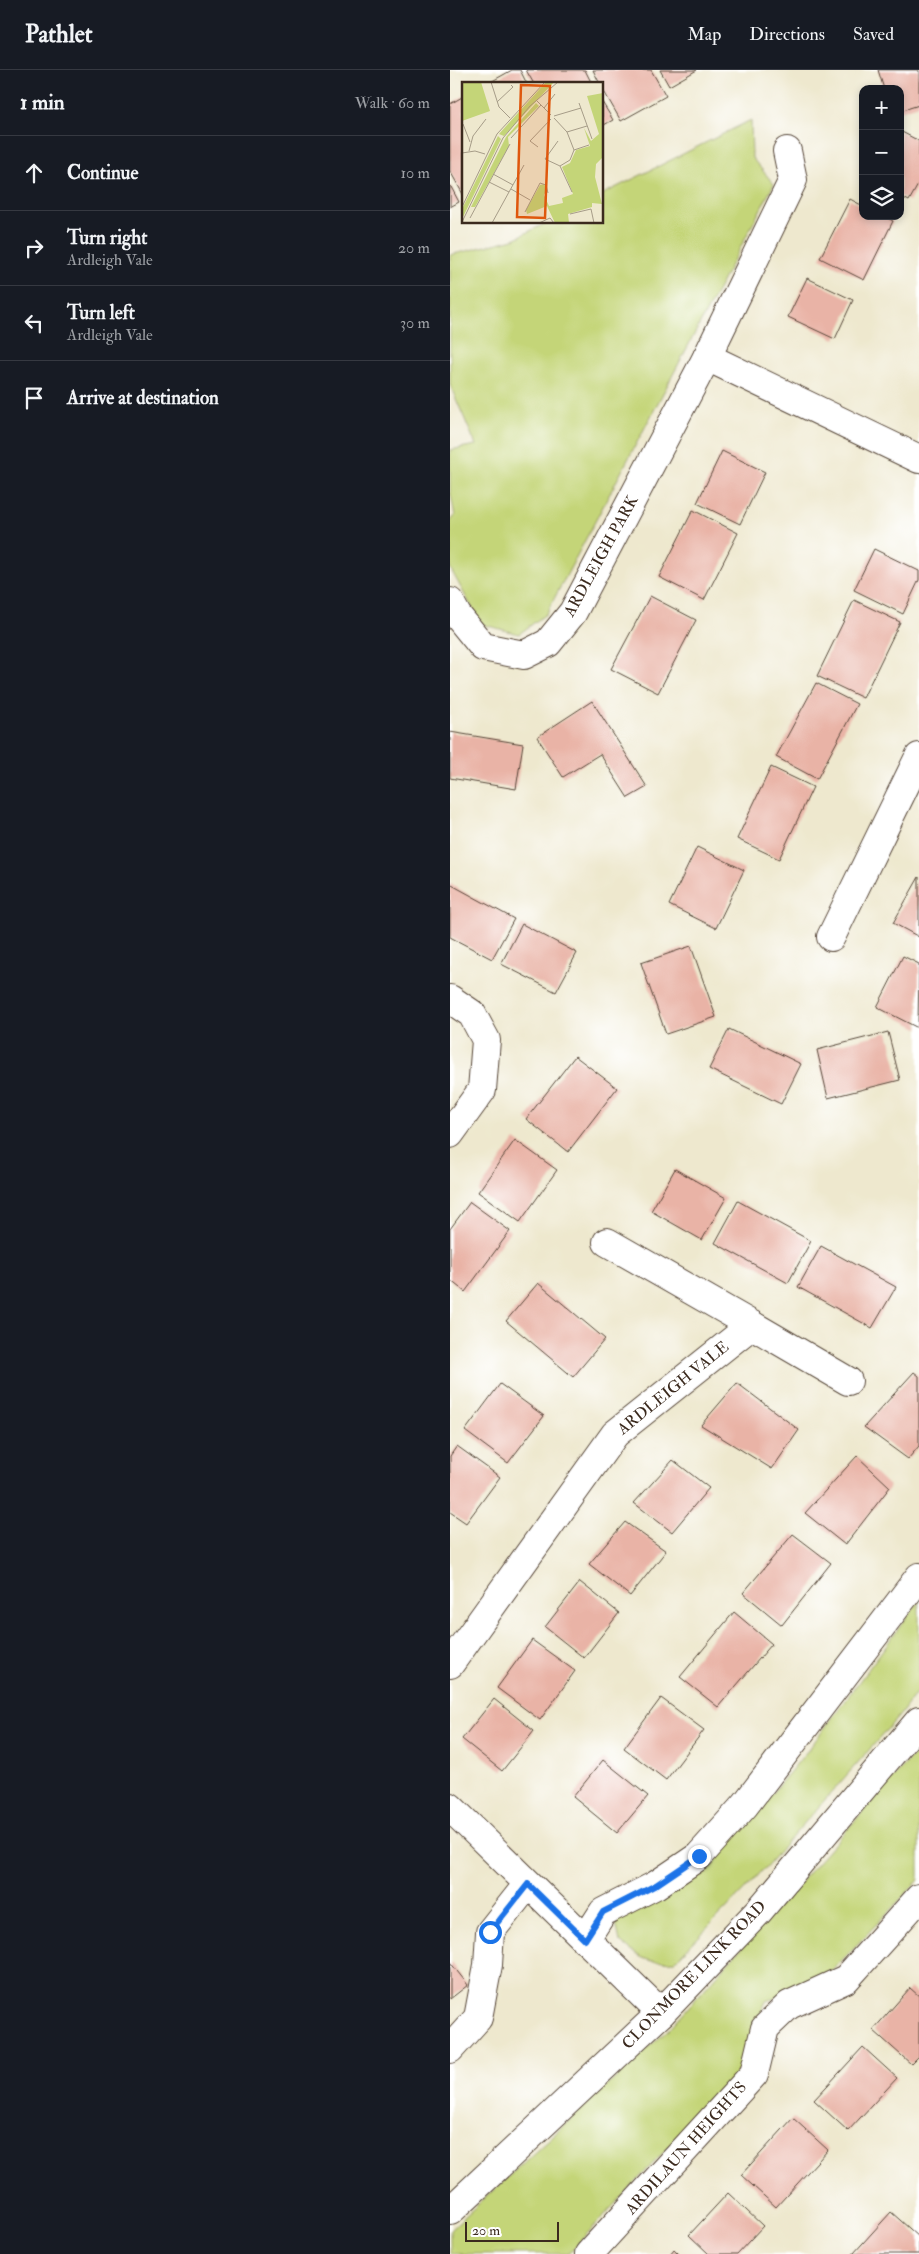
<!DOCTYPE html>
<html lang="en">
<head>
<meta charset="utf-8">
<style>
	:root { --surface:#171b24; --page:#20242c; --text:#f1f3f6; --muted:#9ea1a6; --line:#363941 }
	body { margin:0; font-family:"IM FELL Double Pica",serif; background:var(--page); color:var(--text) }
	.controls { position:absolute; right:15px; top:15px; display:grid; overflow:hidden; border-radius:10px; box-shadow:0 2px 8px #0003 }
	.controls button { width:45px; height:45px; display:grid; place-items:center; padding:0; border:0; border-bottom:1px solid var(--line); background:var(--surface); color:var(--text); font:25px sans-serif }
	.scale { position:absolute; left:15px; bottom:12px; width:94px; box-sizing:border-box; padding-left:5px; border:2px solid #3b2a1e; border-top:0; font-size:14px; line-height:18px; white-space:nowrap; color:#3b2a1e; -webkit-text-stroke:4px #fff; paint-order:stroke }
	.stop { position:absolute; width:15px; height:15px; margin:-11px; border:4px solid #1a73e8; border-radius:50%; background:#fff }
	.stop.end { background:#1a73e8; border-color:#fff; box-shadow:0 1px 5px #0008 }
	.list { margin:0; padding:0; list-style:none }
	h2 { display:flex; justify-content:space-between; align-items:center; height:65px; margin:0; padding:0 20px; font-size:21px }
	h2 small { font-size:16px; font-weight:400; color:var(--muted) }
	.list li { display:grid; grid-template-columns:32px 1fr auto; gap:15px; align-items:center; box-sizing:border-box; height:75px; padding:0 20px; border-top:1px solid var(--line) }
	.list b { display:block; font-size:19px; white-space:nowrap }
	.list p { margin:0; font-size:16px; white-space:nowrap; color:var(--muted) }
	.list em { font-size:16px; font-style:normal; color:var(--muted) }
	.icon { flex:none; width:28px; height:28px; fill:none; stroke:currentColor; stroke-width:2; stroke-linecap:round; stroke-linejoin:round }
	.map { position:relative; flex:none; width:469px; height:2184px; overflow:hidden }
	header { display:flex; align-items:center; gap:30px; box-sizing:border-box; height:70px; padding:0 25px; background:var(--surface); border-bottom:1px solid var(--line) }
	header strong { font-size:24px }
	nav { display:flex; gap:28px; margin-inline-start:auto; font-size:18px }
	main { display:flex }
	aside { flex:1; background:var(--surface) }
	.map>svg:first-child { display:block }
	.green { fill:#c4d578; stroke:#80804b }
	.building { fill:#e9b3a6 }
	.lines { fill:none; stroke-linecap:round; stroke-linejoin:round }
	.minor-casing { stroke:#564638; stroke-width:30 }
	.major-casing { stroke:#564638; stroke-width:30 }
	.minor { stroke:#fff; stroke-width:28 }
	.major { stroke:#fff; stroke-width:28 }
	.route { stroke:#1a73e8; stroke-width:6 }
	.labels { text-anchor:middle; dominant-baseline:central; stroke-width:4; stroke-linejoin:round; paint-order:stroke }
	.street-label { font-size:16px; fill:#3b2a1e; stroke:#fff }
	.inset-road { fill:none; stroke:#a69c88; stroke-width:1 }
	.view { fill:#df570d; fill-opacity:0.15; stroke:#df570d; stroke-width:2.5 }
	.inset-edge { fill:none; stroke:#3b2a1e; stroke-width:2.5 }
</style>
</head>
<body>
<header>
<strong>Pathlet</strong>
<nav><a>Map</a><a>Directions</a><a>Saved</a></nav>
</header>
<main>
<aside>
<h2>1 min<small>Walk · 60 m</small></h2>
<ul class="list">
<li><svg class="icon" aria-label="ahead" viewBox="0 0 24 24"><path d="M12 20V5M6 11l6-6 6 6"/></svg><div><b>Continue</b></div><em>10 m</em></li>
<li><svg class="icon" aria-label="right" viewBox="0 0 24 24"><path d="M7 20v-9h11M14 6l5 5-5 5"/></svg><div><b>Turn right</b><p>Ardleigh Vale</p></div><em>20 m</em></li>
<li><svg class="icon" aria-label="left" viewBox="0 0 24 24"><path d="M17 20v-9H6M10 6l-5 5 5 5"/></svg><div><b>Turn left</b><p>Ardleigh Vale</p></div><em>30 m</em></li>
<li><svg class="icon" aria-label="arrive" viewBox="0 0 24 24"><path d="M6 21V4h12l-3 4 3 4H6"/></svg><div><b>Arrive at destination</b></div></li>
</ul>
</aside>
<div class="map">
<svg width="469" height="2184" viewBox="0 0 469 2184">
	<rect width="100%" height="100%" fill="#fff"/>
	<filter id="ink" filterUnits="userSpaceOnUse"><feTurbulence type="fractalNoise" baseFrequency=".02" numOctaves="2"/><feDisplacementMap in="SourceGraphic" scale="10" xChannelSelector="R" yChannelSelector="G"/><feConvolveMatrix kernelMatrix="1 2 1 2 8 2 1 2 1" color-interpolation-filters="sRGB"/></filter>
	<filter id="wash" filterUnits="userSpaceOnUse"><feTurbulence type="fractalNoise" baseFrequency=".0096" numOctaves="4" result="noise"/><feDisplacementMap in="SourceGraphic" scale="20" xChannelSelector="R" yChannelSelector="G"/><feGaussianBlur stdDeviation="1.12" result="paint"/><feColorMatrix in="noise" values="0 0 0 0 0 0 0 0 0 0 0 0 0 0 0 0 0 1.4 0 .05"/><feComposite in="paint" operator="in"/></filter>
	<g filter="url(#wash)">
		<rect width="100%" height="100%" fill="#eee8ce"/>
		<g class="green">
			<polygon points="301,50 302,88 324,114 96,544 69,564 31,554 0,498 0,452 5,446 0,420 0,380 26,375 0,315 0,185 64,169 96,153 152,152 153,124"/>
			<path d="M469 1531V1619L450 1645 304 1810 225 1891C196 1893 193 1890 170 1872L165 1847 258 1800 359 1679Z"/>
			<polygon points="469,1679 469,1810 369,1914 316,1931 286,2005 118,2184 0,2184 0,2160 218,1960"/>
		</g>
		<g id="blocks">
			<g class="building">
				<polygon points="62,0 70,0 77,14 37,14"/>
				<polygon points="76,0 135,0 142,14 84,14"/>
				<polygon points="143,0 201,0 216,26 171,51 152,18 152,14 150,14"/>
				<polygon points="210,0 247,0 219,16"/>
				<polygon points="428,0 469,0 469,35 450,41 450,19 434,19"/>
				<polygon points="14,26 14,126 0,101 0,34"/>
				<polygon points="152,32 163,50 152,56"/>
				<polygon points="450,61 469,71 469,113 459,131 450,126"/>
				<polygon points="0,115 9,132 0,137"/>
				<polygon points="400,129 413,136 413,146 434,146 443,151 414,210 370,188"/>
				<polygon points="357,208 403,230 385,269 338,247"/>
				<polygon points="272,381 315,402 290,454 247,433"/>
				<polygon points="243,440 288,463 254,530 209,507"/>
				<polygon points="424,479 469,501 469,510 453,544 404,520"/>
				<polygon points="200,526 246,550 208,623 161,599"/>
				<polygon points="404,530 450,552 413,628 367,606"/>
				<polygon points="366,613 407,634 367,709 326,687"/>
				<polygon points="142,631 197,717 178,728 150,684 113,707 87,667"/>
				<polygon points="0,662 73,674 66,719 0,708"/>
				<polygon points="321,697 363,717 329,789 287,769"/>
				<polygon points="247,777 294,800 266,858 219,835"/>
				<polygon points="469,807 469,867 443,853"/>
				<polygon points="0,814 64,849 42,889 0,867"/>
				<polygon points="72,854 127,883 106,922 51,894"/>
				<polygon points="241,876 266,947 216,964 191,893"/>
				<polygon points="453,886 469,894 468,958 427,937"/>
				<polygon points="279,959 351,994 331,1034 259,999"/>
				<polygon points="438,962 450,1010 378,1028 367,980"/>
				<polygon points="125,986 167,1018 118,1082 76,1049"/>
				<polygon points="65,1070 107,1100 70,1152 28,1122"/>
				<polygon points="225,1099 276,1128 252,1170 201,1141"/>
				<polygon points="288,1131 361,1171 338,1213 265,1173"/>
				<polygon points="20,1132 60,1161 15,1222 0,1210 0,1159"/>
				<polygon points="371,1176 446,1217 422,1258 348,1217"/>
				<polygon points="88,1213 155,1269 123,1307 56,1251"/>
				<polygon points="464,1302 469,1306 469,1376 458,1389 414,1357"/>
				<polygon points="287,1313 349,1360 322,1399 251,1355"/>
				<polygon points="50,1314 94,1346 58,1393 15,1361"/>
				<polygon points="7,1376 50,1407 16,1453 0,1442 0,1386"/>
				<polygon points="407,1386 440,1417 395,1475 355,1443"/>
				<polygon points="223,1390 259,1418 222,1462 184,1433"/>
				<polygon points="175,1452 216,1481 180,1526 139,1494"/>
				<polygon points="343,1464 381,1493 332,1555 293,1523"/>
				<polygon points="130,1512 169,1543 134,1588 95,1557"/>
				<polygon points="284,1542 322,1574 268,1637 230,1607"/>
				<polygon points="82,1570 125,1601 90,1650 47,1618"/>
				<polygon points="211,1628 254,1660 216,1710 174,1678"/>
				<polygon points="44,1629 84,1661 52,1701 12,1669"/>
				<polygon points="153,1690 198,1726 167,1763 123,1727"/>
				<polygon points="0,1892 18,1915 0,1929"/>
				<polygon points="460,1918 469,1926 469,1986 461,1994 423,1960"/>
				<polygon points="413,1977 447,2008 398,2061 364,2030"/>
				<polygon points="343,2048 378,2080 326,2137 291,2105"/>
				<polygon points="278,2123 313,2156 287,2184 259,2184 239,2165"/>
				<polygon points="441,2142 469,2167 469,2184 403,2184"/>
				<polygon points="224,2179 229,2184 220,2184"/>
			</g>
		</g>
	</g>
	<g filter="url(#ink)">
		<use href="#blocks" fill-opacity="0" stroke="#564638" stroke-width="1"/>
		<g class="lines">
			<g class="minor-casing">
				<g id="minor">
					<polyline points="257,287 469,389"/>
					<polyline points="0,532 7,545 33,577 74,585 98,573 123,542 257,287 343,110 337,81"/>
					<polyline points="381,867 469,687"/>
					<polyline points="0,929 22,944 36,970 32,1020 0,1064"/>
					<polyline points="302,1255 398,1311"/>
					<polyline points="0,1594 165,1364 302,1255 157,1172"/>
					<polyline points="0,1737 211,1943"/>
					<polyline points="135,1870 153,1842 206,1815 249,1786 295,1735 469,1507"/>
					<polyline points="0,1979 28,1948 38,1895 40,1862 78,1814"/>
					<polyline points="139,2184 304,2004 315,1958 339,1935 396,1909 469,1828"/>
				</g>
			</g>
			<g class="major-casing">
				<polyline id="major" points="0,2141 211,1943 308,1842 469,1651"/>
			</g>
			<use href="#minor" class="minor"/>
			<use href="#major" class="major"/>
		</g>
	</g>
	<g class="lines" filter="url(#ink)">
		<polyline class="route" points="40,1862 78,1814 135,1870 153,1842 206,1815 249,1786"/>
	</g>
	<g class="labels">
		<g class="street-label">
			<text transform="translate(151 486) rotate(-61)">ARDLEIGH PARK</text>
			<text transform="translate(223 1318) rotate(-39)">ARDLEIGH VALE</text>
			<text transform="translate(244 1905) rotate(-46)">CLONMORE LINK ROAD</text>
			<text transform="translate(236 2078) rotate(-48)">ARDILAUN HEIGHTS</text>
		</g>
	</g>
	<g transform="translate(12 12)">
		<rect width="141" height="141" fill="#eee8ce"/>
		<path d="M0 0H19L28 29 0 39ZM84 0H92L42 54 37 52ZM141 11V75L134 82 133 95 140 122 130 121V125L106 132 107 141H93L85 124 65 132 64 128 78 103 82 102 85 107 82 113 87 124 101 121 100 116 111 112 100 85 108 81 114 68 128 64 122 46 129 59 137 52 125 14ZM74 21 77 24 46 55 47 64 13 125H9L44 55ZM36 54 39 57 0 137V127Z" fill="#c4d578"/>
		<path class="inset-road" d="M29 0 37 25 48 36M74 18 89 33M35 20 51 5 49 3M117 21 130 57M82 26 93 12M92 34 119 26M92 36 105 50 112 68 108 78 98 84 83 77 96 59M1 42 8 60M105 50 125 44M49 56 79 23M76 65 68 59 89 37M112 68 127 63M7 69 11 54 24 37M0 71 13 69 23 72M98 84 110 110M31 92 51 103M27 100 47 110 30 141M49 107 68 118M47 110 62 83M0 125 35 52 83 0M63 130 78 101 84 103 86 111M108 132 129 127 132 141M8 136 48 62M0 140 41 56 68 24 96 0M77 141 88 136 92 141"/>
		<path class="view" d="M59 3 88 4 83 136 55 135Z"/>
		<rect width="141" height="141" class="inset-edge"/>
	</g>
</svg>
<div class="controls">
<button>+</button>
<button>−</button>
<button><svg class="icon" aria-label="layers" viewBox="0 0 24 24"><path d="M12 4l9 5-9 5-9-5zM3 14l9 5 9-5"/></svg></button>
</div>
<div class="scale">20 m</div>
<div class="stop" style="left:40px;top:1862px"></div>
<div class="stop end" style="left:249px;top:1786px"></div>
</div>
</main>
</body>
</html>
